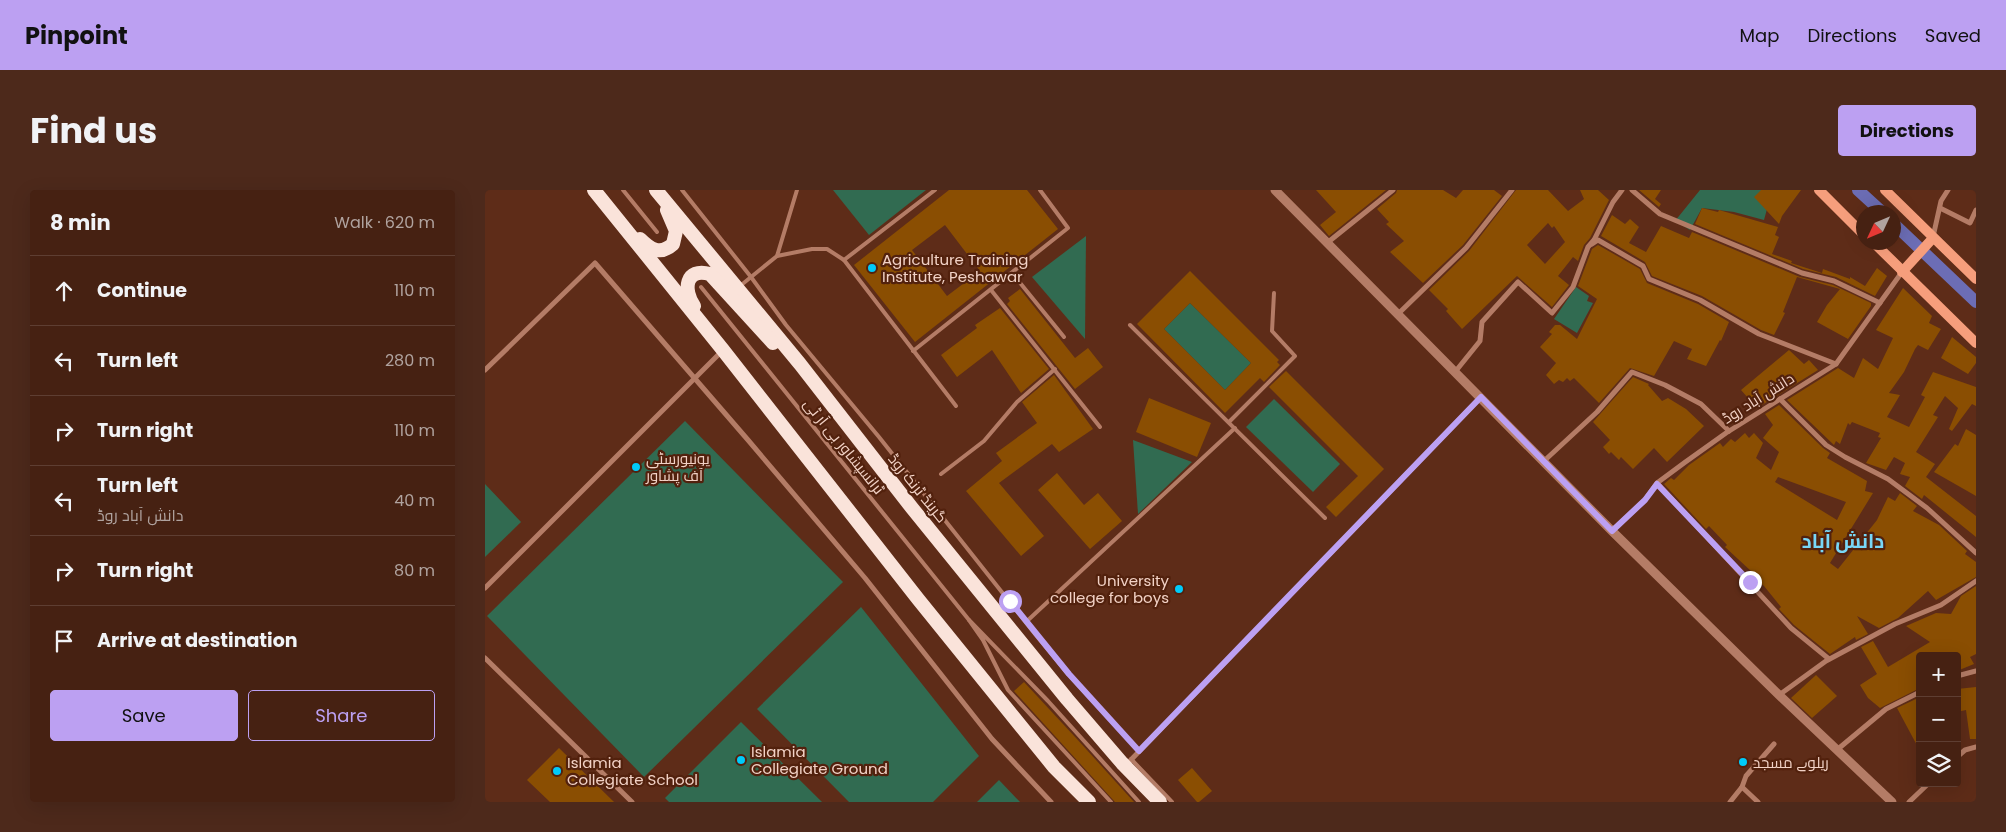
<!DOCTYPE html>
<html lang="en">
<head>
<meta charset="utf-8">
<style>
	:root { --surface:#462112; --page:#4d291b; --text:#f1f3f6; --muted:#b0a39f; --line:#5e3e32; --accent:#bca0f2 }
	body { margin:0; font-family:Poppins,Cairo,sans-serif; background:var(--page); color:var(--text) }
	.controls { position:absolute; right:15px; bottom:15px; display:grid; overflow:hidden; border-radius:5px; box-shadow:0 5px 20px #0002 }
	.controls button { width:45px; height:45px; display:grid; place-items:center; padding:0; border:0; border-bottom:1px solid var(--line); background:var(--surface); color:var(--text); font:25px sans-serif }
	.compass { position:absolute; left:1371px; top:15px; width:45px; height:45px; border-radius:50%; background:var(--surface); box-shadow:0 5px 20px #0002; rotate:226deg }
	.stop { position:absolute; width:15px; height:15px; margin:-11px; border:4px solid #bca0f2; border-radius:50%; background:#fff }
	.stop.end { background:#bca0f2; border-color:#fff; box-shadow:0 1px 5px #0008 }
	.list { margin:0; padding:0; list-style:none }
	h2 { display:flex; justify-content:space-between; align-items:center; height:65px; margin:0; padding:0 20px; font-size:21px }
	h2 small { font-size:16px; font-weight:400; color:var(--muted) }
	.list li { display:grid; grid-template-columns:32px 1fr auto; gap:15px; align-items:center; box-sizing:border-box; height:70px; padding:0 20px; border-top:1px solid var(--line) }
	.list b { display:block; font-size:19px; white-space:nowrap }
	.list p { margin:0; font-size:16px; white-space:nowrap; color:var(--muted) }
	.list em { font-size:16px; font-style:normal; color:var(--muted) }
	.actions { display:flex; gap:10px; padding:15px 20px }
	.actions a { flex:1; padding:11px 0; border:1px solid var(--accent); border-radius:5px; text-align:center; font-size:18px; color:var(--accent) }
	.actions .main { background:var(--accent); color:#111 }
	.icon { flex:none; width:28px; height:28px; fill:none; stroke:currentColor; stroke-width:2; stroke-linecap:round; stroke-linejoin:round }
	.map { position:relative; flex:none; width:1491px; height:612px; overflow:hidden; border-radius:5px }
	header { display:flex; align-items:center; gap:30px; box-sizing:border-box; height:70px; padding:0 25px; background:var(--accent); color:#111 }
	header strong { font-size:24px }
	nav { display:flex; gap:28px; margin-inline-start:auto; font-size:18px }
	.intro { display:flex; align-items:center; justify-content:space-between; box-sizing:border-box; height:120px; padding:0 30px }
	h1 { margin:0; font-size:35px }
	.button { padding:12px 22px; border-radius:5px; background:var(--accent); color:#111; font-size:18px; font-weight:700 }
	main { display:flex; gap:30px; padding:0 30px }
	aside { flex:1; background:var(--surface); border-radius:5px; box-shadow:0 5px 20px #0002 }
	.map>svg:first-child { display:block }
	.green { fill:#316b51 }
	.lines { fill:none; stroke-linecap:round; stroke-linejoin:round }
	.canal { stroke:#6c6db5; stroke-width:12 }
	.building { fill:#8a4e02; fill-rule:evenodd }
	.service { stroke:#b47c66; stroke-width:4 }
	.minor { stroke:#b47c66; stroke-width:5 }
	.tertiary { stroke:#b47c66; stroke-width:9 }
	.secondary { stroke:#f69e7c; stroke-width:10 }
	.trunk { stroke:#fae3da; stroke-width:14 }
	.route { stroke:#bca0f2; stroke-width:6 }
	.poi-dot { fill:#00cbf9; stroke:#52210d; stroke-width:2 }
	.labels { text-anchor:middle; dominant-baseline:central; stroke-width:4.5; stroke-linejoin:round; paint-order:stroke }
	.poi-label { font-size:15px; fill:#f2d2c6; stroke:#52210d; text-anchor:start }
	.street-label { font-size:15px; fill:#f2d2c6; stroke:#52210d }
	.district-label { font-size:20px; font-weight:bold; fill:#78d7f7; stroke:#52210d }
</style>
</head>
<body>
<header>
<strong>Pinpoint</strong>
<nav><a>Map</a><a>Directions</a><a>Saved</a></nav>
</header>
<div class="intro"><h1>Find us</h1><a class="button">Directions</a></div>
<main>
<aside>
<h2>8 min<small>Walk · 620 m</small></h2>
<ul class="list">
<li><svg class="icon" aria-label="ahead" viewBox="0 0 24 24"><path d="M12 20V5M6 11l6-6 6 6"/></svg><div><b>Continue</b></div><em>110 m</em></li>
<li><svg class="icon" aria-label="left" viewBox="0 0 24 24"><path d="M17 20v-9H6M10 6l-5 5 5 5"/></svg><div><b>Turn left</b></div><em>280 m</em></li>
<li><svg class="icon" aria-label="right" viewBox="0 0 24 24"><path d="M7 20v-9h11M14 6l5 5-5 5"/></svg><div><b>Turn right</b></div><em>110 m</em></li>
<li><svg class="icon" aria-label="left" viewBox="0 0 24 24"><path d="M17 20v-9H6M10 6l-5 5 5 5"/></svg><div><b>Turn left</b><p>دانش آباد روڈ</p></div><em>40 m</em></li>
<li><svg class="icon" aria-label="right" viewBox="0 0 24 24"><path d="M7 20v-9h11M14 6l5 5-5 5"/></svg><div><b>Turn right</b></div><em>80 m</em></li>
<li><svg class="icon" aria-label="arrive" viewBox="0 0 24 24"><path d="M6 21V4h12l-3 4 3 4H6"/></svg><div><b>Arrive at destination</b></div></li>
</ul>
<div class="actions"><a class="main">Save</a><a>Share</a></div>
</aside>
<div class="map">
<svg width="1491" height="612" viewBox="0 0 1491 612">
	<rect width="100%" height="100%" fill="#5e2c18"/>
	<g class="green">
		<polygon points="348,0 441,0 384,45"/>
		<polygon points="1215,0 1276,0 1282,19 1279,30 1249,22 1217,18 1205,40 1190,31"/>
		<polygon points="601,46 600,149 547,87"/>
		<polygon points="1091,97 1104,106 1102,111 1108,113 1092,143 1069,129"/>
		<polygon points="705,113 766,173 740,200 679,139"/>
		<polygon points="789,209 855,274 828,302 761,237"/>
		<polygon points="200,231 358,392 159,587 2,426"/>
		<polygon points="648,250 707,272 653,324"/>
		<polygon points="0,294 36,332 0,367"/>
		<polygon points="376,417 494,566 448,612 364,612 272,519"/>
		<polygon points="256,532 337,612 184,612 180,608"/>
		<polygon points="514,590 535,612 492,612"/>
	</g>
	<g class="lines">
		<g class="canal">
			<polyline points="1373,0 1397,22"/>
			<polyline points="1408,33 1491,112"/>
		</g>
	</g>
	<g class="building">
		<path d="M464 0H542L573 39 430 152 369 75ZM460 35 495 81 462 106 427 60Z"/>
		<polygon points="831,0 901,0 844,46 835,35 851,22"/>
		<polygon points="912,0 958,0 971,8 978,0 1009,0 1017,6 978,55 938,93 905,62 919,51 901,34 904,32 892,19 911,3"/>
		<path d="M1031 0H1063L1083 21 1099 9 1095 0H1113L1124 10 1105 48 1099 55 1093 71 1088 67 1073 86 1084 95 1067 117 1032 86 977 139 961 121 963 119 944 100 984 61ZM1063 33 1067 38 1069 36 1080 52 1060 74 1042 55Z"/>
		<polygon points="1154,0 1176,0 1170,9 1176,14 1174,17"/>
		<polygon points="1276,0 1316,0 1297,26 1294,34 1269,7"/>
		<polygon points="1217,18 1233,22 1234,20 1293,37 1290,45 1294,47 1287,64 1307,71 1306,73 1337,83 1338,79 1365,89 1365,87 1380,96 1392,78 1402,86 1390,106 1351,87 1318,79 1210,34"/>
		<polygon points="1127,25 1140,34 1145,29 1154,37 1144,53 1161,62 1176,36 1204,48 1207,42 1315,87 1348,95 1386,113 1386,116 1363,149 1332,132 1342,115 1355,99 1312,87 1298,122 1300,123 1289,145 1276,140 1217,106 1167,86 1160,72 1116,46"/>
		<polygon points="1113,55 1155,79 1162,93 1213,114 1244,132 1236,151 1235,150 1221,176 1202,169 1207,159 1189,151 1169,186 1145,178 1114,213 1089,188 1085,191 1082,188 1078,192 1074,190 1069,194 1061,185 1071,173 1055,157 1067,144 1064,142 1070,135 1075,135 1092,149 1112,109 1093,96 1107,59"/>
		<path d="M705 81 794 170 792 172 795 175 779 192 775 188 740 223 652 134ZM705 113 766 173 740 200 679 139Z"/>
		<polygon points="1418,98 1447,126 1444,133 1456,139 1443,160 1433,155 1430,159 1419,182 1404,203 1415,205 1402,227 1424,237 1440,207 1436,205 1448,182 1491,197 1491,216 1487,214 1467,241 1464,239 1473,218 1460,206 1448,225 1453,227 1431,262 1450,274 1441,287 1491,326 1491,347 1439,305 1437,309 1420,296 1425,287 1415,284 1420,273 1409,267 1401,280 1381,273 1396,248 1393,247 1395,243 1367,232 1365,235 1363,233 1355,254 1351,251 1349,255 1302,210 1353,178 1369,188 1378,168 1393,179 1408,148 1391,140"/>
		<polygon points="535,99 590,168 603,158 618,177 590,199 522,114 525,111 523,108"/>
		<polygon points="515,118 564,179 536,203 507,160 472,187 456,165 492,138 490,135"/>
		<polygon points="1467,147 1491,167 1491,173 1483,184 1456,168"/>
		<polygon points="1304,160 1319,174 1324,170 1333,180 1272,218 1256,200"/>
		<polygon points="801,181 899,279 851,327 841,317 873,286 784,197"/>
		<polygon points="569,185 608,239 574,262 567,254 514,293 559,346 536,366 481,301 517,271 511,263 552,233 537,212"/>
		<polygon points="1148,187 1164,194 1163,195 1177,211 1183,208 1201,219 1219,236 1182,272 1169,258 1148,279 1136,267 1134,270 1126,262 1124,264 1118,257 1125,250 1108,232"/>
		<polygon points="664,208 726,233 712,267 651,242"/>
		<path d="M1294 215 1338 258 1345 263 1342 268 1382 291 1380 301 1388 303 1345 373 1353 379 1392 330 1403 307 1410 311 1415 303 1432 316 1428 321 1454 335 1482 361 1480 364 1491 372V387L1451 410 1443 401 1413 428 1394 438 1372 426 1383 444 1371 450 1370 447 1345 464 1309 435 1294 419 1296 417 1279 396 1264 383 1266 381 1240 357 1242 355 1224 336 1221 339 1179 294 1186 288 1189 290 1204 275 1235 253 1238 257 1246 249 1250 252 1260 243 1264 248 1269 243 1278 253 1271 268 1286 280 1294 262 1278 248 1288 235 1280 224ZM1293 287 1361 312 1352 330 1290 292Z"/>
		<polygon points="1481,239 1491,245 1491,306 1449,282 1470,254 1473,256"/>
		<polygon points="572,283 599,315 613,303 637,331 605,359 553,300"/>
		<polygon points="1491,396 1491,464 1485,467 1489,474 1472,481 1472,466 1435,466 1435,498 1395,518 1383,508 1375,495 1392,484 1376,457 1388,451 1403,477 1445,452 1421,436 1451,423 1466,424 1476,406"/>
		<polygon points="1331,485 1352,506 1327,528 1306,508"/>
		<polygon points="539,492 591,548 649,612 630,612 529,501"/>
		<polygon points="1491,497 1491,549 1485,549 1481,520 1472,522 1472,499"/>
		<polygon points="1435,507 1435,561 1412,518"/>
		<polygon points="74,558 129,612 65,612 42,590"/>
		<polygon points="707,578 727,601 714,612 712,612 693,590"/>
	</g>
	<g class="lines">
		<g class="service">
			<polyline points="138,0 172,42"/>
			<polyline points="197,0 266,87 301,135 394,247 550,444 583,484 654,561"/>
			<polyline points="292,66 312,0"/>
			<polyline points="359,70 450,0"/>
			<polyline points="527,83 579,147"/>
			<polyline points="255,96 292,66 327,59 342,59 359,70 471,216"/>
			<polyline points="216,97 484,430"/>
			<polyline points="506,100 615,237"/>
			<polyline points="645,135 840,328"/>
			<polyline points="428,161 583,38 555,0"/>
			<polyline points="744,232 810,166 787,141 789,103"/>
			<polyline points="456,284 499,251 532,212 570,179"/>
			<polyline points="541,432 750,238"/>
			<polyline points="646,569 687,612"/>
			<polyline points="626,612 523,500 498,450 484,430 563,511 654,612"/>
		</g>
		<g class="minor">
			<polyline points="1147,0 1175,24 1317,83 1349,91 1395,113"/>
			<polyline points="1455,18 1485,33 1491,20"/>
			<polyline points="1448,47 1456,11 1463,0"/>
			<polyline points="842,53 908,0"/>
			<polyline points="1107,54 1113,50 1158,76 1164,89 1215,110 1274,144 1351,174"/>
			<polyline points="913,124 981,58 1027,0"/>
			<polyline points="0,180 110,73 263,250 380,388 507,549 566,612"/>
			<polyline points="970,182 995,151 997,132 1033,92 1067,123 1088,97 1103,57 1109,50 1128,12 1137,0"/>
			<polyline points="1295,209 1341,255 1360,267 1403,289 1442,318 1491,363"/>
			<polyline points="1059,271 1112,222 1147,182 1180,195 1216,214 1244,241"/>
			<polyline points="1172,293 1306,438 1344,469"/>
			<polyline points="1127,341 1160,310 1172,293 1199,273 1241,243 1351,174 1417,82"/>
			<polyline points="0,398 236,162"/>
			<polyline points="0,468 147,612"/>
			<polyline points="1472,486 1491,481"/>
			<polyline points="1294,505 1341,471 1410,434 1456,415 1491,391"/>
			<polyline points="1353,559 1401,519 1435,502"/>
			<polyline points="1472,567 1480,560 1491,557"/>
			<polyline points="641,575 996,207"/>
			<polyline points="1257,597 1273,612"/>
			<polyline points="1245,612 1257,597 1261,586 1289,554"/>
			<polyline points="1424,612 1444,593"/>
		</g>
		<polyline class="tertiary" points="790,0 1127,341 1294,505 1407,612"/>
		<g class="secondary">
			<polyline points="1334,0 1378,44"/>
			<polyline points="1400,0 1491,89"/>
			<polyline points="1388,52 1491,153"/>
			<polyline points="1417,82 1448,48"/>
		</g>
		<g class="trunk">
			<polyline points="109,0 238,160 433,409 569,577 604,612"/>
			<polyline points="171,0 315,174 427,318 582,509 637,573 675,612"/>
			<path d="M155 49C165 59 175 66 188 54L191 41 182 20"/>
			<path d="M209 116C198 100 200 77 225 84L288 153"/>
		</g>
	</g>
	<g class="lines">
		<polyline class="route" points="525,411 584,484 654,561 996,207 1127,341 1160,310 1172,294 1265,392"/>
	</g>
	<g class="poi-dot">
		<circle cx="387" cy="78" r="5"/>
		<circle cx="151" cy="277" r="5"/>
		<circle cx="694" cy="399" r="5"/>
		<circle cx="256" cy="570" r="5"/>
		<circle cx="1258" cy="572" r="5"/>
		<circle cx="72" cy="581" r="5"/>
	</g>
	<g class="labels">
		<g class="poi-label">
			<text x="397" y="69">Agriculture Training<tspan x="397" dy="17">Institute, Peshawar</tspan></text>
			<text x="161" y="268">یونیورسٹی<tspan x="161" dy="17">آف پشاور</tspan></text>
			<text x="684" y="390" text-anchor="end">University<tspan x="684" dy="17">college for boys</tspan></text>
			<text x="266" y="561">Islamia<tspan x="266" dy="17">Collegiate Ground</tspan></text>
			<text x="82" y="572">Islamia<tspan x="82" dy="17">Collegiate School</tspan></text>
			<text x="1268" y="572">ریلوے مسجد</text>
		</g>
		<g class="street-label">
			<text transform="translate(1273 208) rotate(-32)">دانش آباد روڈ</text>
			<text transform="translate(359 256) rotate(51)">ٹرانسپشاور بی آر ٹی</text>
			<text transform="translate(433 298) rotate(51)">گرینڈ ٹرنک روڈ</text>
		</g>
		<g class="district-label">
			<text x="1358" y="351">دانش آباد</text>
		</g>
	</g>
</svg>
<div class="controls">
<button>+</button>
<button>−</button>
<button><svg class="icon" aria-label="layers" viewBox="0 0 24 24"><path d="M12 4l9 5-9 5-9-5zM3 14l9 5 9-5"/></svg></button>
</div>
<svg class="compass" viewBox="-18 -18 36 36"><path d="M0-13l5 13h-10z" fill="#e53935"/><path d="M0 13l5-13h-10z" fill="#b0a39f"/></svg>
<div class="stop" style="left:525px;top:411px"></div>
<div class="stop end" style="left:1265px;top:392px"></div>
</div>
</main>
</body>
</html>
